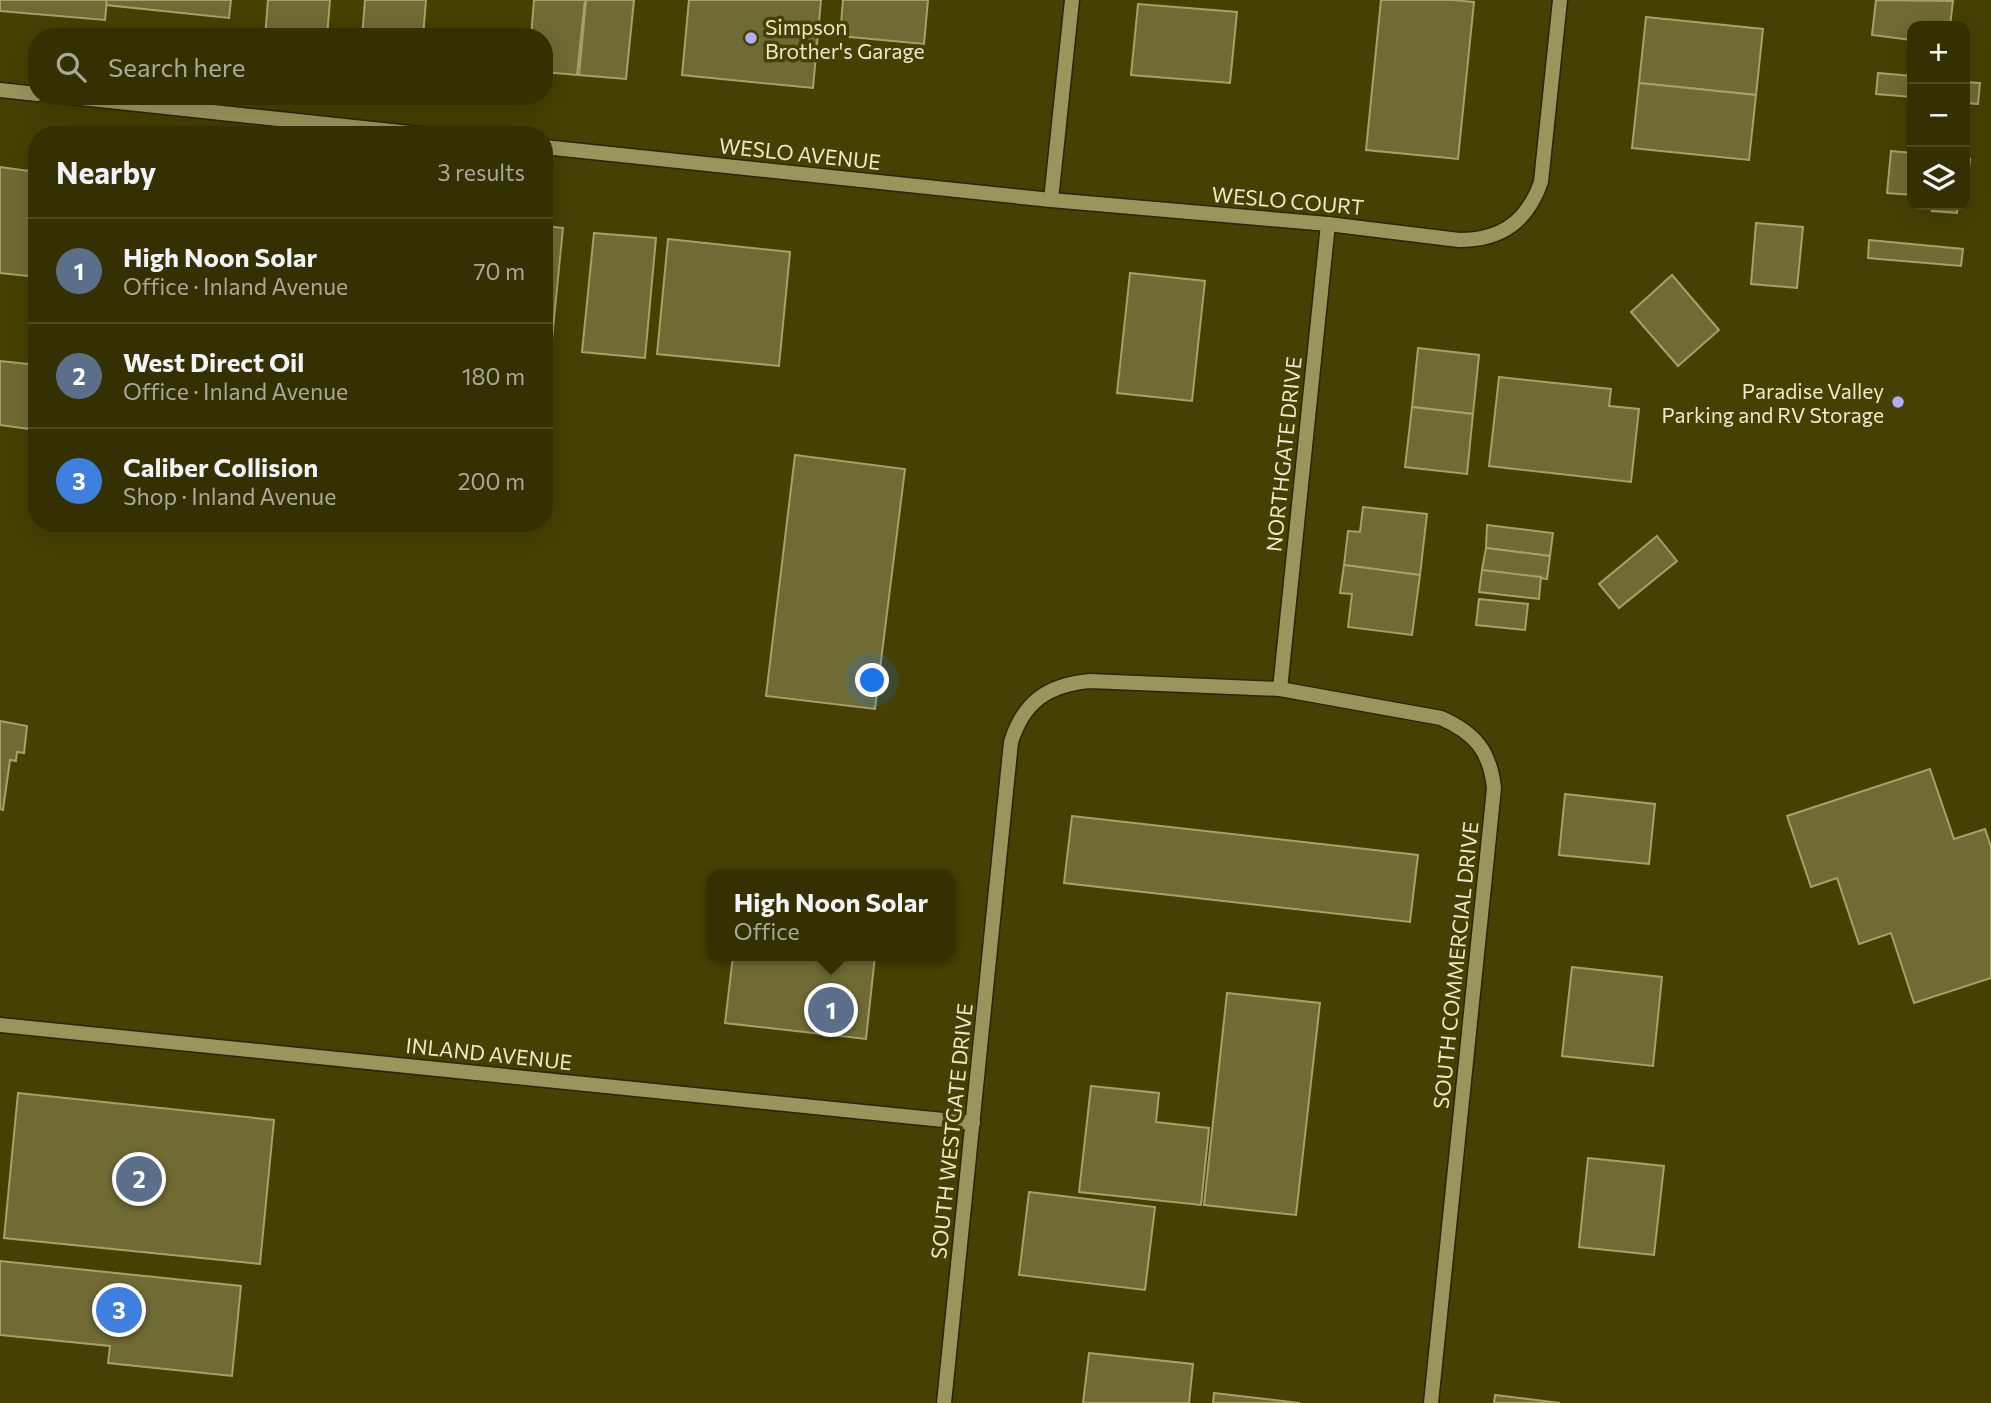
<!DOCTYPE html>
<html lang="en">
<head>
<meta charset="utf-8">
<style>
	:root { --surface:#343002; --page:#3f3c11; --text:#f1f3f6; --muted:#a9a999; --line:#4e4b24; --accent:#aeaefb }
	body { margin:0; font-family:Commissioner,sans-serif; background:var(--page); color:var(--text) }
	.controls { position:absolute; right:21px; top:21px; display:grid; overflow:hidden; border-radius:14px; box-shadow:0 7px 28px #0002 }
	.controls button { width:63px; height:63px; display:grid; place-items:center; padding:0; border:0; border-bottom:2px solid var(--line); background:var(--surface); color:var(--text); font:35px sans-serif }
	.you { position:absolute; left:873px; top:681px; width:24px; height:24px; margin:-18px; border:5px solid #fff; border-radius:50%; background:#1a73e8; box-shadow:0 0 0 10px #1a73e833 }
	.badge { display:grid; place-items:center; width:46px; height:46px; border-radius:50%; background:var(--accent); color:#fff; font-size:23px; font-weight:700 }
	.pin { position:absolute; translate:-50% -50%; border:4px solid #fff; box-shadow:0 2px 7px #0006 }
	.popup { position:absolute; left:707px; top:870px; width:248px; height:91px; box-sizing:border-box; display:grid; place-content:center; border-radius:14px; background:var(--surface); filter:drop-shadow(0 2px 5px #0005); font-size:23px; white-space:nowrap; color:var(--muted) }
	.popup b { font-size:26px; color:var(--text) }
	.popup::after { content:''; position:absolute; left:50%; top:100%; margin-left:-14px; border:14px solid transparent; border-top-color:var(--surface) }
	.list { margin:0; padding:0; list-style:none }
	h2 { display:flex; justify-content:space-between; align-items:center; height:91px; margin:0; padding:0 28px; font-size:30px }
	h2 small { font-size:23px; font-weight:400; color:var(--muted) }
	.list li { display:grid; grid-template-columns:46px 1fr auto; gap:21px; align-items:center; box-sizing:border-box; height:105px; padding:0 28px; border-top:2px solid var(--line) }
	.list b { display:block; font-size:26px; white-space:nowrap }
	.list p { margin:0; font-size:23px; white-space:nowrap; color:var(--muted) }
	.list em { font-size:23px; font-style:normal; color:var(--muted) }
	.icon { flex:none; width:38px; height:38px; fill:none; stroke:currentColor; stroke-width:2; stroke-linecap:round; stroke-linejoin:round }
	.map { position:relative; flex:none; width:1991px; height:1403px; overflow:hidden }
	.search { position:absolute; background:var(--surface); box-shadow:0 7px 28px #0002; left:28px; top:28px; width:525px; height:77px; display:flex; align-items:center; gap:18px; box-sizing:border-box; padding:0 24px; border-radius:28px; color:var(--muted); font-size:26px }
	.panel { position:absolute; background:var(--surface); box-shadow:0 7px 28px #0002; left:28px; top:126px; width:525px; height:406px; border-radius:28px }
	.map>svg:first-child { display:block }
	.building { fill:#706b34; stroke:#a6a169; stroke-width:2 }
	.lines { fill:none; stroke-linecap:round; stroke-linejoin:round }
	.street-casing { stroke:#292609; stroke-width:17 }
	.street { stroke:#9a945d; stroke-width:14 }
	.poi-dot { fill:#aeaefb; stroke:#464002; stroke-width:2.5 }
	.labels { text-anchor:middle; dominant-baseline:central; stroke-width:7; stroke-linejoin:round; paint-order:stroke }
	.poi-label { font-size:21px; fill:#ebe9cc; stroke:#464002; text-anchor:start }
	.street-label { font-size:21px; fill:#ebe9cc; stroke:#464002 }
</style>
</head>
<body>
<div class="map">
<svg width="1991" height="1403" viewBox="0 0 1991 1403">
	<rect width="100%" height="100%" fill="#464002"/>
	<g class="building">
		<polygon points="0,0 107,0 105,20 0,11"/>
		<polygon points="107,0 231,0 229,18 106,5"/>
		<polygon points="268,0 330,0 327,37 265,37"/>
		<polygon points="365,0 426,0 423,37 362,37"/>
		<polygon points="534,0 585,0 577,75 544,72 544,37 531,37"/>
		<polygon points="586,0 634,0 626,79 579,75"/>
		<polygon points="689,0 821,0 813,88 682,75"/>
		<polygon points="843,0 928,0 924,44 840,36"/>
		<polygon points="1381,0 1452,0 1474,2 1458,159 1366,150"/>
		<polygon points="1876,0 1953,1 1950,26 1912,26 1912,40 1872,35"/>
		<polygon points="1138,4 1237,12 1230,83 1131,75"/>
		<polygon points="1646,17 1763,29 1756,95 1639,83"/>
		<polygon points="1878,73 1912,76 1912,97 1876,94"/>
		<polygon points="1965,82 1980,83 1978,104 1965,103"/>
		<polygon points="1639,83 1756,95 1749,160 1632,148"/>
		<polygon points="1891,151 1912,153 1912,195 1887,193"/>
		<polygon points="1965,158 1970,159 1966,199 1965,199"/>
		<polygon points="0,167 37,172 37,277 0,273"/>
		<polygon points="1933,205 1958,205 1957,213 1932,211"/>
		<polygon points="1756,223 1803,227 1797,288 1751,284"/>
		<polygon points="544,226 563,228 551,349 544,348"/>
		<polygon points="594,233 656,238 645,358 582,352"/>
		<polygon points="668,239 790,252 779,366 657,354"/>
		<polygon points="1869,240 1963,249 1961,266 1868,258"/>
		<polygon points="1130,273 1205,281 1192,401 1117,393"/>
		<polygon points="1672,275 1719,330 1678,366 1631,312"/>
		<polygon points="1418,348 1479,355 1473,414 1412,407"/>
		<polygon points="0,361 37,365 37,430 0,425"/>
		<polygon points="1499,377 1611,389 1609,406 1639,409 1631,482 1489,466"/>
		<polygon points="1412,407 1473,414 1467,474 1405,467"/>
		<polygon points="795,455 905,469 875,709 766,696"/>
		<polygon points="1363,507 1427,514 1420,575 1344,565 1348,531 1360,532"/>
		<polygon points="1487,525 1553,533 1550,556 1486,548"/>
		<polygon points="1657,536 1677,561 1619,608 1599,584"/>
		<polygon points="1486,548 1550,556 1547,579 1482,570"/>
		<polygon points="1344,565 1420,575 1412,635 1348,627 1352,594 1340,593"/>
		<polygon points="1482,570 1541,577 1539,599 1479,592"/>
		<polygon points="1479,599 1528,604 1525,630 1476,625"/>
		<polygon points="0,721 27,726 24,753 17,752 16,761 10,760 3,810 0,809"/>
		<polygon points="1930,769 1954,839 1985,829 1991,847 1991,978 1914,1003 1891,933 1859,944 1837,878 1811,887 1787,816"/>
		<polygon points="1565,794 1655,804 1649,864 1559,855"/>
		<polygon points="1072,816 1418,855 1410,922 1064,883"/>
		<polygon points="733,956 875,956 866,1039 725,1023"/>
		<polygon points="1572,967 1662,977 1653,1066 1562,1056"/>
		<polygon points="1227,993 1320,1003 1296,1215 1204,1205"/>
		<polygon points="1091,1086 1159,1093 1156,1122 1209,1128 1201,1205 1079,1192"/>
		<polygon points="18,1093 274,1120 260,1264 4,1238"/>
		<polygon points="1588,1158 1664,1166 1654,1255 1579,1247"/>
		<polygon points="1029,1192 1155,1207 1145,1290 1019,1275"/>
		<polygon points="0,1261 241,1286 232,1376 108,1363 110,1346 0,1335"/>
		<polygon points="1089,1353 1193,1364 1189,1403 1083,1403"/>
		<polygon points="1214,1393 1300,1403 1213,1403"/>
		<polygon points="1495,1395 1560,1403 1494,1403"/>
	</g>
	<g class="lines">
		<g class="street-casing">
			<g id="street">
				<polyline points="0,90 37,94"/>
				<polyline points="62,96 429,135"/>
				<path d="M544 147 1051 200 1328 224 1459 240C1501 240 1527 222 1541 182L1560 0"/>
				<polyline points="1051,200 1072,0"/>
				<polyline points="1280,689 1328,224"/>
				<polyline points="0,1025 973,1123"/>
				<path d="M944 1403 1011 742C1024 701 1048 685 1090 681L1280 689 1441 718C1475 733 1490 751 1494 788L1431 1403"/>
			</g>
		</g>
		<use href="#street" class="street"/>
	</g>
	<g class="poi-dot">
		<circle cx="751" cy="38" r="7"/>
		<circle cx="1898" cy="402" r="7"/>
	</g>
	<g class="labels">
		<g class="poi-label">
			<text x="765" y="26">Simpson<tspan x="765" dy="24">Brother's Garage</tspan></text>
			<text x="1884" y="390" text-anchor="end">Paradise Valley<tspan x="1884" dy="24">Parking and RV Storage</tspan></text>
		</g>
		<g class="street-label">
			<text transform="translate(800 153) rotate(6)">WESLO AVENUE</text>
			<text transform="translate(1288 200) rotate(5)">WESLO COURT</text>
			<text transform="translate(1283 454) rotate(-84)">NORTHGATE DRIVE</text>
			<text transform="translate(1455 965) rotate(-84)">SOUTH COMMERCIAL DRIVE</text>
			<text transform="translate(489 1053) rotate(6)">INLAND AVENUE</text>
			<text transform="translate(951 1131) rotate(-84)">SOUTH WESTGATE DRIVE</text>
		</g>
	</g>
</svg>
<div class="controls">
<button>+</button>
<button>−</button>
<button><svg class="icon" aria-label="layers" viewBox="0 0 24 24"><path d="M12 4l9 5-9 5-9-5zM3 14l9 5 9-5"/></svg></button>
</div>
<div class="you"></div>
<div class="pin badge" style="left:831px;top:1010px;background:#5c6f8a">1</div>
<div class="popup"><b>High Noon Solar</b>Office</div>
<div class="pin badge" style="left:139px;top:1179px;background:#5c6f8a">2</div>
<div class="pin badge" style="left:119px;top:1310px;background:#3f7fe0">3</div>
<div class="search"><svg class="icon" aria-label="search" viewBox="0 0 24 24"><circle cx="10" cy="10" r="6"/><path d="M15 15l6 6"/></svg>Search here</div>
<section class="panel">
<h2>Nearby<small>3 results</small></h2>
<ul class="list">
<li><span class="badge" style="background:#5c6f8a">1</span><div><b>High Noon Solar</b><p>Office · Inland Avenue</p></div><em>70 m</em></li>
<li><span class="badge" style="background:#5c6f8a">2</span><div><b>West Direct Oil</b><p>Office · Inland Avenue</p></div><em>180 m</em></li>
<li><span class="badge" style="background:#3f7fe0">3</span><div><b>Caliber Collision</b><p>Shop · Inland Avenue</p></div><em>200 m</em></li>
</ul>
</section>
</div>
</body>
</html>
